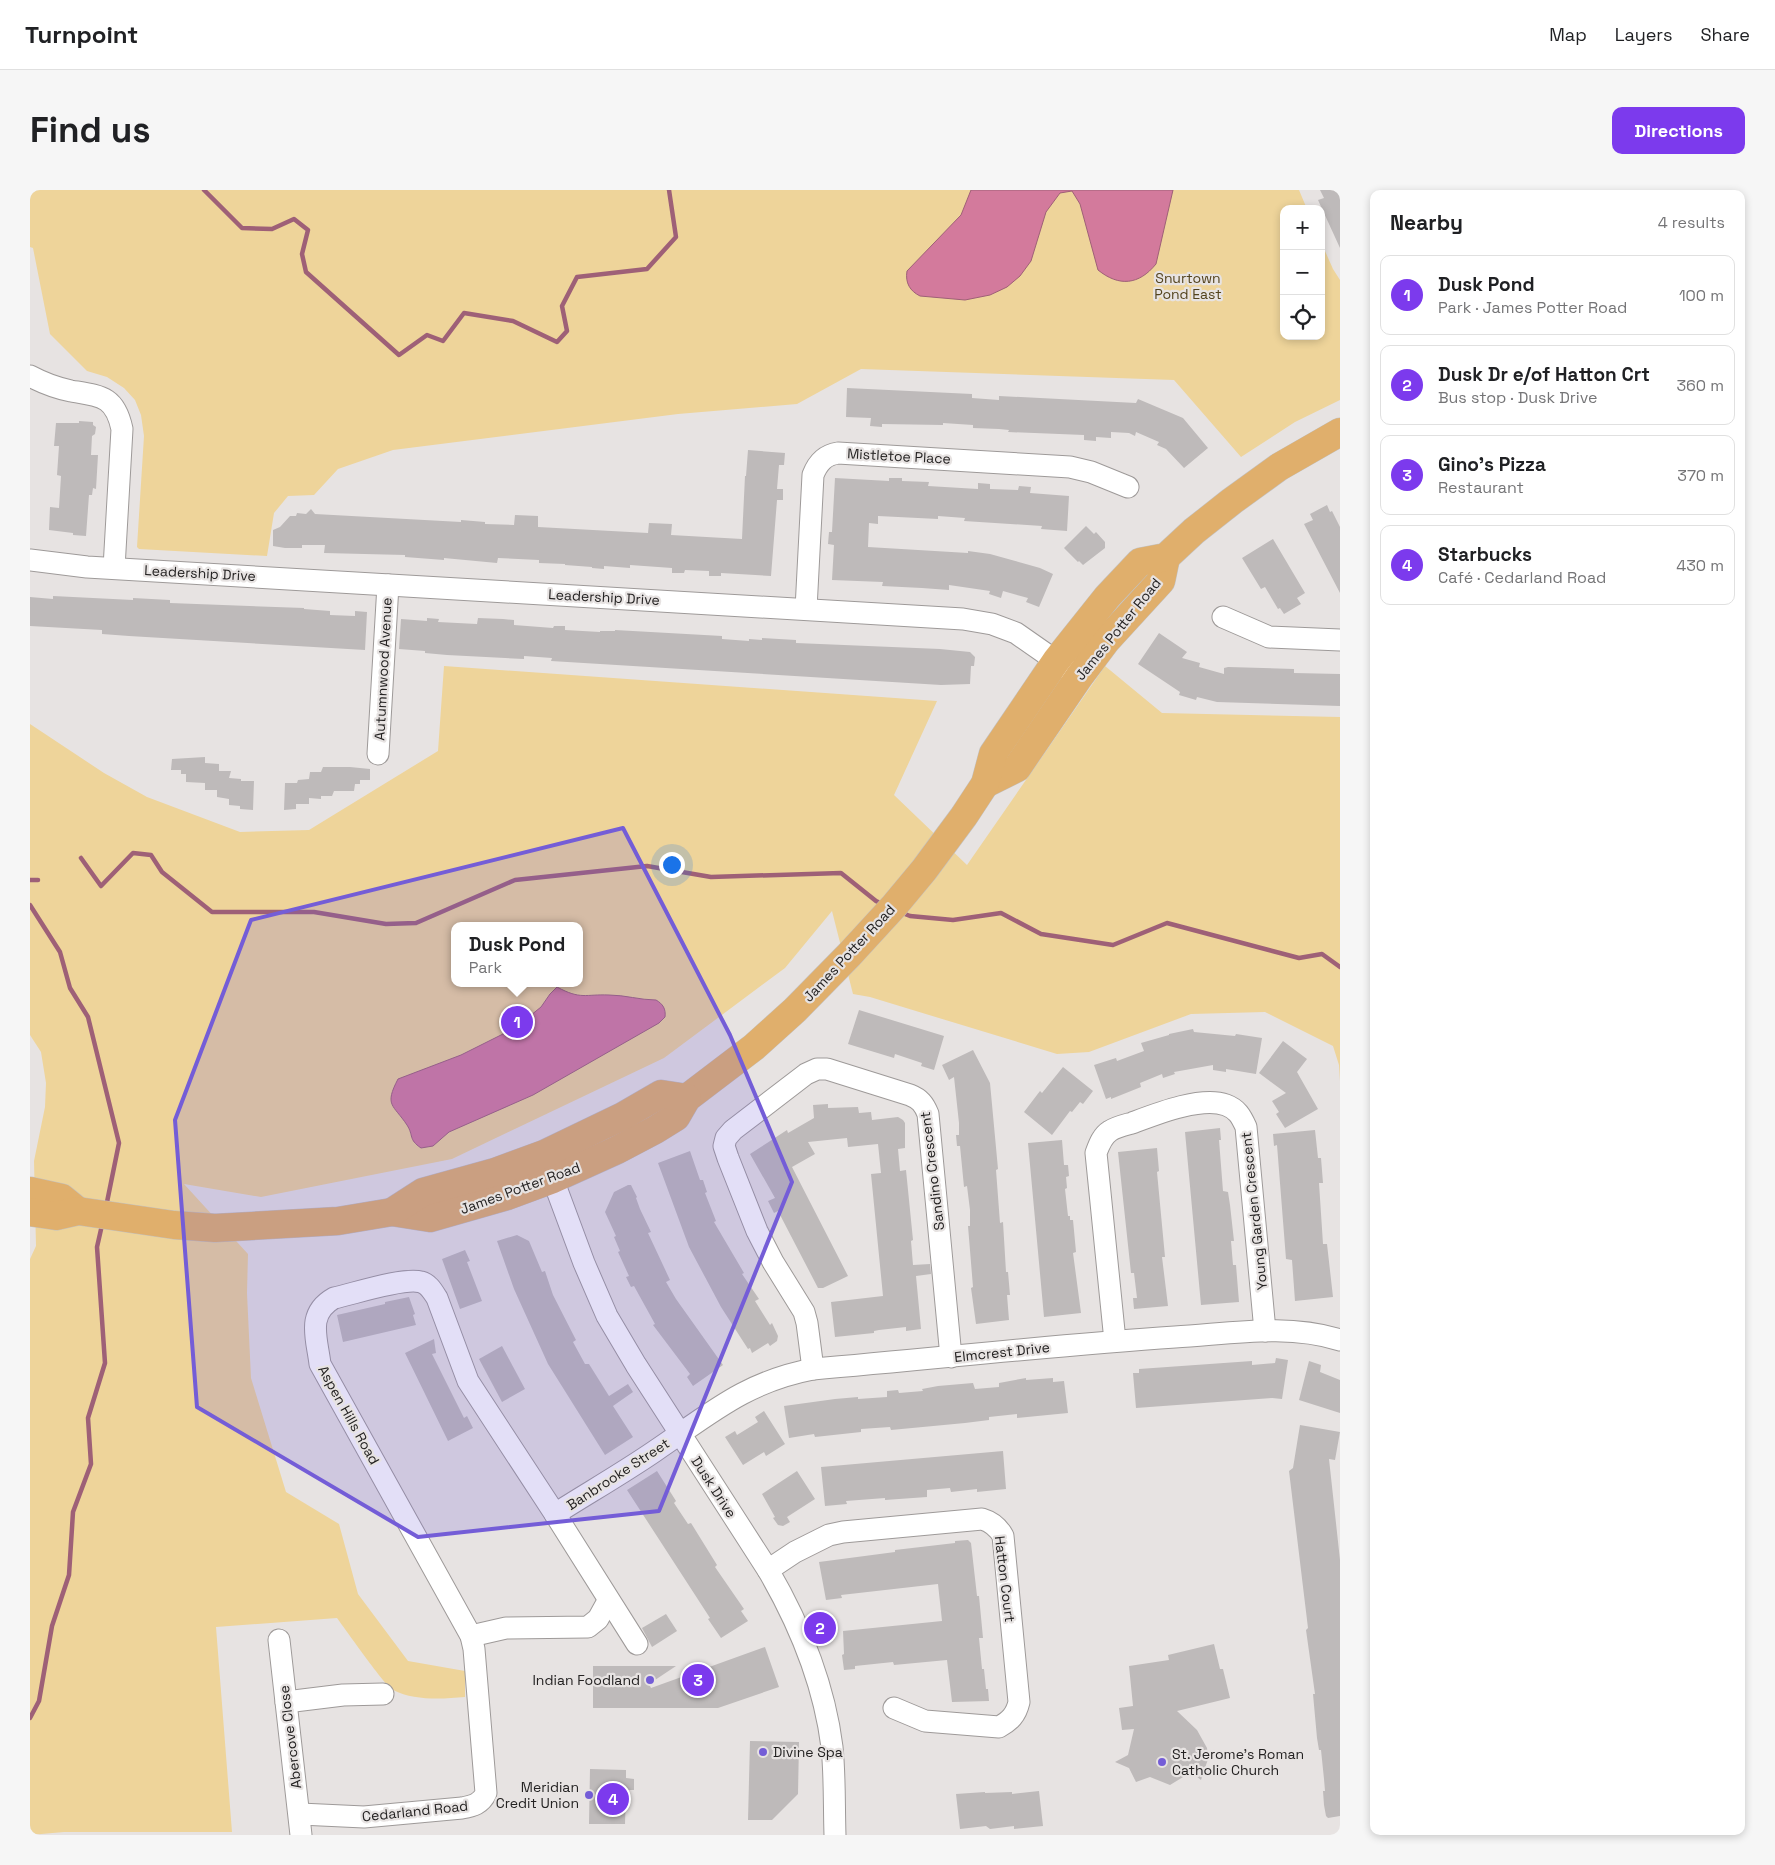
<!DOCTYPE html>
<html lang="en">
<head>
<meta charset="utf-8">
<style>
	:root { --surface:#fff; --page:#f6f6f6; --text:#202124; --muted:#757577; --line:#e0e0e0; --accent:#7c3aed }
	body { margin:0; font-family:"Space Grotesk",sans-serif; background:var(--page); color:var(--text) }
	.controls { position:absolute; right:15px; top:15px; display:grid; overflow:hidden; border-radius:10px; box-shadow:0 2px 8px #0003 }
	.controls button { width:45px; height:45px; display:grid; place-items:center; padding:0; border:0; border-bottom:1px solid var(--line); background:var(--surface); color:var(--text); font:25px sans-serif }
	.you { position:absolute; left:641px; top:674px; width:18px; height:18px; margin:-12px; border:4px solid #fff; border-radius:50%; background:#1a73e8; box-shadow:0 0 0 8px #1a73e833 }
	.badge { display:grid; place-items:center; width:32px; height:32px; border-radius:50%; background:var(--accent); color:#fff; font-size:16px; font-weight:700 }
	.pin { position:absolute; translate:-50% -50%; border:2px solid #fff; box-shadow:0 1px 5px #0006 }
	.popup { position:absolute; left:421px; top:732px; width:132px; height:65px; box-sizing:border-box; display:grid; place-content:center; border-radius:10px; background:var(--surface); filter:drop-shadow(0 1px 4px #0005); font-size:16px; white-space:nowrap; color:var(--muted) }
	.popup b { font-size:19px; color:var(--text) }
	.popup::after { content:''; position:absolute; left:50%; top:100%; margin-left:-10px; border:10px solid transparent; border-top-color:var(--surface) }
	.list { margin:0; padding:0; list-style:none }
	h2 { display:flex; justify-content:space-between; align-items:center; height:65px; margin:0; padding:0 20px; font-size:21px }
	h2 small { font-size:16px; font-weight:400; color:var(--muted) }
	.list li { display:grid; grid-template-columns:32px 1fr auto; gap:15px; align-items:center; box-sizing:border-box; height:80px; margin:0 10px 10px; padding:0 10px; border:1px solid var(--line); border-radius:10px }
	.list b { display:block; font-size:19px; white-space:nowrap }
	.list p { margin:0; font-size:16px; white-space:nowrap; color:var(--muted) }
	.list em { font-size:16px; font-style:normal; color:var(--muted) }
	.icon { flex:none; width:28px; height:28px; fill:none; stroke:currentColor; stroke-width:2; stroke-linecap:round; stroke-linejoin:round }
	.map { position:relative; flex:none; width:1310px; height:1645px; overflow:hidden; border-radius:10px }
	header { display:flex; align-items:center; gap:30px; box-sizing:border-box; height:70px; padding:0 25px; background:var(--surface); border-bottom:1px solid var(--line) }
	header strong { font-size:24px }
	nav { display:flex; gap:28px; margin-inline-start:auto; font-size:18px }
	.intro { display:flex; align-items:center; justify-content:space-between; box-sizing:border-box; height:120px; padding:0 30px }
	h1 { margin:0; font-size:35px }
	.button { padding:12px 22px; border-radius:10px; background:var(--accent); color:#fff; font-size:18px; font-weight:700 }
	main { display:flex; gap:30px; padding:0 30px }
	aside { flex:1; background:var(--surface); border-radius:10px; box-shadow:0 2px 8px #0003 }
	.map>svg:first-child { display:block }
	.green { fill:#eed49a; fill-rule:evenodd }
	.water { fill:#d37a9c; stroke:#9e6077 }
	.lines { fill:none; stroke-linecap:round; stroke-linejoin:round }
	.stream { stroke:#9e6077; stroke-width:4.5 }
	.building { fill:#bebaba }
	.minor-casing { stroke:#9e9a99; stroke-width:23 }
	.major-casing { stroke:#c2c1c1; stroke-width:29 }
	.minor { stroke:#fff; stroke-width:21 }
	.major { stroke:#e0af6c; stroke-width:28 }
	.marked { fill:#745dd7; fill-opacity:0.2; stroke:#745dd7; stroke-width:4; stroke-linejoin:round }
	.poi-dot { fill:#745dd7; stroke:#e7e3e2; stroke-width:2 }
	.labels { text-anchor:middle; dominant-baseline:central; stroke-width:4.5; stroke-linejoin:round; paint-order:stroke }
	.park-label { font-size:14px; fill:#53431d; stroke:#e7e3e2 }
	.street-label { font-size:14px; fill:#242222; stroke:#e7e3e2 }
	.poi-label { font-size:14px; fill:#242222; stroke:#e7e3e2; text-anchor:end }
</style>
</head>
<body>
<header>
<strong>Turnpoint</strong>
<nav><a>Map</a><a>Layers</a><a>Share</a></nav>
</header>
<div class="intro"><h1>Find us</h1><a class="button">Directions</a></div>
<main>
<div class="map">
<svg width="1310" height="1645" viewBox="0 0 1310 1645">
	<rect width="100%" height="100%" fill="#e7e3e2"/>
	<g class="green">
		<polygon points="0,0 1269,0 1277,19 1254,19 1254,146 1291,146 1291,52 1303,79 1310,90 1310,210 1265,232 1211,267 1144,190 831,179 767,214 648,224 363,260 308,279 284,305 258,306 244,323 237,366 109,359 107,357 114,246 111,225 105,210 94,198 77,187 57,181 20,144 3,58 0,57"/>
		<path d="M414 476 907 511 864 605 937 675 1075 476 1132 523 1310 527V891L1309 875 1303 856 1235 822 1161 824 1059 862 1027 864 840 807 823 804 802 721 755 778 634 868 422 969 231 1007 154 994 218 1064 217 1103 221 1188 256 1302 309 1334 328 1404 378 1471 435 1481V1507C412 1509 385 1511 363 1500 355 1496 316 1440 307 1428L186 1437 202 1642H34L0 1645V1069L6 1056 4 971 15 917 16 893 11 862 0 845V534L74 583 117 607 210 642 279 640 408 561ZM424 736H550V793H424Z"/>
	</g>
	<g class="water">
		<path d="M941 0H1143L1126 74C1109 95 1089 97 1068 80L1050 14 1042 1 1030 3 1016 22 1001 71 990 86 977 97 960 105 935 110 890 106C880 101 875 93 877 81L931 25Z"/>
		<path d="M527 797C551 810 555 804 579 805 595 805 610 810 626 810 633 814 636 819 635 827L629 833 503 905 419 942 403 956 391 958C378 949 384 946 377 935 363 914 354 916 368 889L431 865 485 838 511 817 520 804Z"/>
	</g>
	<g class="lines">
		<g class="stream">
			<polyline points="174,0 212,38 242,39 264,29 278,40 272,64 276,82 369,165 397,145 413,151 434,123 483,131 527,152 537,141 532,116 547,87 617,79 646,47 639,0"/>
			<polyline points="51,668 71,696 103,663 121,665 132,682 182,722 284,722 356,734 386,733 485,690 617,676 681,687 811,683 846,711 854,715"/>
			<polyline points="0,690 8,690"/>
			<polyline points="0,715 30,762 40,798 58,827 89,953 76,1017"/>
			<polyline points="870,722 880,726 923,730 971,723 1011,744 1083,755 1137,733 1269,768 1292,764 1310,777"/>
			<polyline points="0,1528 9,1511 22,1436 39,1385 43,1322 61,1274 58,1228 75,1173 67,1057 72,1035"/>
		</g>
	</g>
	<g class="building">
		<polygon points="1290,0 1310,0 1310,58 1288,10 1294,8"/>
		<polygon points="817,198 942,204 942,208 969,210 969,206 1106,213 1108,209 1153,228 1178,258 1154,278 1136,259 1127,255 1129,252 1106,242 1105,246 1099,243 1081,242 1081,248 1066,247 1066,251 1054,250 1054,245 978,242 979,240 969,239 943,238 943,235 913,233 913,235 852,234 852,237 840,236 841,228 816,227"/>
		<polygon points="49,231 63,232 63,235 66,237 65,244 62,246 61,265 68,265 66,299 63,298 62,305 59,305 56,346 43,345 43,343 19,340 20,317 29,318 31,286 27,285 29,256 24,256 26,233 49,233"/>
		<polygon points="718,260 755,263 754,275 749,275 747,299 753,299 753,310 747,310 741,386 691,383 691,386 679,386 679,381 655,380 654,383 642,383 642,378 600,375 600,378 574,376 574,379 562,378 562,377 535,375 535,374 509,373 509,370 468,368 467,373 414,368 414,370 375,367 375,365 294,363 295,355 272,355 272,358 255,358 243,356 243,340 250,337 260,326 266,326 267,323 276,324 281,319 285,324 431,332 431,330 455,332 455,334 484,335 485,325 508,326 508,337 618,343 619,333 642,334 641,345 712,349 715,286 716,286"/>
		<polygon points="805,288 859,291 859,288 872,288 872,291 899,292 898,296 948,299 948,293 960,294 960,299 988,300 989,296 1001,297 1000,303 1039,306 1037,341 1011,339 1012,336 934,331 935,328 908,326 908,329 848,326 848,334 839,333 838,357 938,363 938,361 960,364 1010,378 1023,384 1009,417 996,412 998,408 973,401 971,408 959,404 960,401 919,395 919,400 892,398 852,396 853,392 802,390 804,355 798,354 799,342 802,342"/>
		<polygon points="1297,315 1300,322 1302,321 1310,337 1310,403 1274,334 1283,330 1280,324"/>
		<polygon points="1056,336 1064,344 1066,342 1075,352 1075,358 1053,375 1049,371 1048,372 1034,358"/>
		<polygon points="1243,349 1275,403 1267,408 1271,414 1254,424 1250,418 1248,419 1235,397 1231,399 1212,368"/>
		<polygon points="23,406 103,410 103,408 140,410 140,413 274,418 274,419 300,421 300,425 325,426 325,421 337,422 335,460 99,446 72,444 72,440 0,436 0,407 23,409"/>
		<polygon points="397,428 409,429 408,432 447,434 448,428 473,429 484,430 484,435 523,438 524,436 535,436 535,440 570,442 570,441 585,441 585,440 692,446 692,449 719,451 719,449 732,450 732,448 766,450 766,453 910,459 940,462 945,467 944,476 941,476 940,494 911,495 521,471 522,468 494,466 494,469 417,465 395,463 395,461 369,459 371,429 397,431"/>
		<polygon points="1129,443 1157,462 1152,468 1170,473 1169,477 1194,484 1194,478 1198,477 1264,479 1264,483 1310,484 1310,516 1187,512 1167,507 1166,510 1149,505 1150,502 1108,474"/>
		<polygon points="175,567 175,573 189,574 189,581 201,581 199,588 211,589 211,591 224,591 223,620 210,619 210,616 199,615 199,609 187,607 187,600 175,600 175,593 156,592 156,584 151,584 151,580 141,580 142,569"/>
		<polygon points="293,577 320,577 340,579 340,590 330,590 330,594 325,594 324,601 304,601 302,606 291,606 291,609 279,608 279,614 266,614 266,619 254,620 255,593 267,593 268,590 279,589 280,582 291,582"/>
		<polygon points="829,820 914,846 904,880 891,876 892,873 865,864 864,868 818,854"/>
		<polygon points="1163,839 1164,842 1205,846 1206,844 1232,848 1226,884 1196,879 1196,882 1183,880 1183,875 1144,882 1145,884 1133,888 1132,884 1110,893 1111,897 1081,909 1081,907 1076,909 1064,875 1086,868 1087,871 1114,861 1111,853 1139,845 1139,844"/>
		<polygon points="1253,851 1277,869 1267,882 1288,919 1255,938 1246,924 1249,922 1242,911 1256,903 1229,883"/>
		<polygon points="943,860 960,893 968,979 966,980 970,1033 973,1032 976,1082 978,1082 980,1105 977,1105 979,1130 946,1134 941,1098 943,1097 938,1036 940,1036 940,1020 937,996 934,997 930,956 927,956 926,945 929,945 929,933 924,887 919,890 912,875"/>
		<polygon points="1033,877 1063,901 1053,914 1050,912 1042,922 1040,921 1022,945 994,922 1010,901 1012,903"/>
		<polygon points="798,914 798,918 828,917 829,923 841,922 842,930 868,927 873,930 875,933 875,958 868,959 870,981 876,980 883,1050 881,1051 883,1075 900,1074 901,1084 886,1086 891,1139 876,1141 876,1137 849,1140 844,1141 844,1143 805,1147 801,1112 853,1106 841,984 851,983 848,954 818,957 817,948 778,952 785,964 762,977 818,1086 793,1098 788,1098 748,1021 744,1023 738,1011 745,1008 720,964 757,940 758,943 784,928 783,915"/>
		<polygon points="1190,938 1191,950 1189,950 1193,1001 1198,1002 1200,1015 1204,1051 1201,1051 1203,1075 1206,1075 1209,1112 1171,1115 1155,942"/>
		<polygon points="1285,940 1288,968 1291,968 1293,993 1289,993 1293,1054 1297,1054 1303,1107 1265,1111 1262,1070 1256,1069 1247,955 1244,956 1243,944"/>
		<polygon points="1032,950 1034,975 1038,975 1039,986 1036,987 1037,998 1035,999 1038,1026 1040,1026 1040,1030 1043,1030 1046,1062 1043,1063 1051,1123 1014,1127 998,953"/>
		<polygon points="1127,958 1129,981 1127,982 1135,1067 1132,1067 1138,1116 1104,1119 1103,1108 1107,1108 1104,1083 1101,1083 1088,962"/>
		<polygon points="660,961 670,990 673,990 677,1002 675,1003 686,1031 684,1032 714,1083 712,1084 729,1109 725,1111 740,1135 742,1133 748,1146 747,1151 740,1156 738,1153 722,1163 720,1158 718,1159 691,1117 659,1057 628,973"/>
		<polygon points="598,995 601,995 607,1007 606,1008 610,1019 621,1042 618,1043 640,1090 636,1092 646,1109 693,1175 663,1196 657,1187 660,1184 623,1135 625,1134 604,1096 601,1097 596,1087 599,1086 588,1062 590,1061 584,1047 586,1046 575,1022 584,1002"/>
		<polygon points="487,1045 499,1051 512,1082 515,1081 523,1105 546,1150 543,1152 555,1174 559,1174 579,1206 598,1194 603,1202 583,1216 603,1247 575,1265 518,1174 484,1099 467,1051"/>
		<polygon points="435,1060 440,1071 437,1072 452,1111 430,1119 412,1069"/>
		<polygon points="379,1107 385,1124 383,1125 386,1135 313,1152 307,1125 355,1114 355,1112"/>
		<polygon points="404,1149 406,1163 402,1164 434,1228 437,1226 443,1238 418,1251 375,1163"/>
		<polygon points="472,1156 495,1199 472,1212 449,1169"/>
		<polygon points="1246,1168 1258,1170 1252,1209 1242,1208 1106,1218 1103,1183 1109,1183 1109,1179 1222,1171 1222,1175 1245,1173"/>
		<polygon points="1279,1171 1291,1175 1290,1182 1310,1190 1310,1223 1269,1210"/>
		<polygon points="996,1188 996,1190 1023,1188 1023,1192 1034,1191 1038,1223 987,1228 987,1224 959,1227 959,1230 935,1233 861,1240 860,1237 831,1239 831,1242 785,1247 784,1244 759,1248 754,1216 805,1209 828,1207 828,1209 857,1207 857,1201 868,1200 869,1203 893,1201 892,1199 908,1196 943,1193 945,1199 969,1197 969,1193"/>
		<polygon points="734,1221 755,1254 736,1266 734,1262 713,1275 695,1247 705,1241 707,1245 728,1232 725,1227"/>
		<polygon points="1270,1235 1310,1242 1305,1270 1299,1269 1310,1370 1310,1626 1298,1628 1296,1626 1294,1615 1293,1601 1295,1601 1294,1589 1291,1560 1289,1560 1287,1548 1283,1504 1285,1504 1276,1440 1278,1438 1259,1281 1263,1278"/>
		<polygon points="973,1261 976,1299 947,1302 947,1299 921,1302 920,1298 897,1300 897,1307 855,1310 855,1308 816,1311 817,1314 795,1316 791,1277"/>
		<polygon points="627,1281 646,1311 644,1313 658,1334 661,1333 687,1375 685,1377 714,1419 711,1421 718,1431 691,1448 678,1429 680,1428 597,1300"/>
		<polygon points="767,1281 785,1309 757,1327 760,1332 753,1336 748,1335 743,1328 745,1327 732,1304"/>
		<polygon points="938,1350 941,1353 947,1406 949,1406 953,1448 949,1448 952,1479 954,1479 956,1499 958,1499 959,1511 922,1512 917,1470 864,1475 863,1472 825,1476 825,1479 814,1480 812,1465 814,1464 813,1441 912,1431 908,1394 811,1405 812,1408 796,1410 789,1372 865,1362 865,1360 925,1353 925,1351"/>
		<polygon points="636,1424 647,1441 622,1457 612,1438"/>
		<polygon points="1184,1454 1190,1479 1193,1479 1200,1508 1147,1521 1167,1540 1177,1558 1178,1569 1171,1590 1166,1586 1158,1584 1140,1595 1120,1587 1106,1592 1099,1578 1085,1572 1098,1565 1104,1539 1092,1540 1089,1518 1103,1516 1099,1476 1139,1470 1138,1465"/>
		<polygon points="735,1457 749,1497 688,1518 563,1518 563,1476 646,1476 619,1494 621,1498"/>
		<polygon points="720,1551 769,1552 768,1604 742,1630 718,1630"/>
		<polygon points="560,1579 596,1580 596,1588 604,1589 604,1600 596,1600 595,1634 559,1634"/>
		<polygon points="1009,1601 1013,1636 984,1639 984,1636 960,1639 956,1636 930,1639 926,1604 955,1602 955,1603 982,1602 982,1604"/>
	</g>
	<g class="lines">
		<g class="minor-casing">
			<g id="minor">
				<path d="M0 186C13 193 26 198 41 201 71 206 85 206 92 239L84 378"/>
				<polyline points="0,370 57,377 933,429 962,434 986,443 1039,480"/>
				<path d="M776 419 783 285C788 272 795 265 808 263L1040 277 1061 282 1098 297"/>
				<polyline points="1193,427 1239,447 1310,450"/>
				<polyline points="348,564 358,395"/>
				<path d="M518 976 554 1073 577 1126 606 1175 738 1380C770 1435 794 1493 802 1557 805 1586 804 1615 805 1645"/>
				<path d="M1085 1151 1066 963C1069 955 1072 946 1080 941 1086 937 1095 935 1102 933 1126 924 1171 906 1196 915 1207 919 1211 926 1216 937L1235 1141"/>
				<path d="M783 1179 777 1133 774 1122 743 1072 727 1041 698 968 694 956 696 948 703 940 776 884 787 879H797L880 905C890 909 894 914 898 924L921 1167"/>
				<path d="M525 1324C558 1303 593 1283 625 1261 680 1224 715 1192 783 1179 903 1169 1024 1155 1145 1147 1199 1144 1257 1133 1310 1150"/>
				<path d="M738 1380 765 1362 799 1345 813 1342 952 1329C962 1332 968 1337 973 1346L989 1512C986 1525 980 1531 969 1537L895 1531 864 1518"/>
				<polyline points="441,1446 476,1438 558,1437 568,1429 578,1411"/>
				<polyline points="249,1450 271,1645"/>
				<polyline points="256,1512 313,1505 353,1504"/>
				<path d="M270 1624 334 1627 432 1618C443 1616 451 1614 456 1603L444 1459 441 1446 290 1174C287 1148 276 1124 304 1108 323 1104 374 1087 391 1092 399 1094 403 1102 407 1108L438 1191 525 1324 607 1454"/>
			</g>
		</g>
		<g class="major-casing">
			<g id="major">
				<polyline points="955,594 987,578 1049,487 1076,451 1131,391 1136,367"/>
				<polyline points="0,1001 32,1008 48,1021"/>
				<polyline points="0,1022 26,1026 48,1021 144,1035 185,1038 308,1031 362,1022 400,1028 477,1006 523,989 587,960 625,940 646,927 657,908 724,857 765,820 819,765 864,716 894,680 934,626 955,594 963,564 1026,471 1077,407 1110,372 1136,367 1164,341 1202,311 1249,277 1310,242"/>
				<polyline points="362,1022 393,1002 465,982 514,964 593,926 631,904 657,908"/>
			</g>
		</g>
		<use href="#minor" class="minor"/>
		<use href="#major" class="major"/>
	</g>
	<path class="marked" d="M593 638 700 845 762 992 629 1321 388 1347 167 1217 145 930 221 730Z"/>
	<g class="poi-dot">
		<circle cx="620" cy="1490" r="5"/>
		<circle cx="733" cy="1562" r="5"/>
		<circle cx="1132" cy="1572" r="5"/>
		<circle cx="559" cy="1605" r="5"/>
	</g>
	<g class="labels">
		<g class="park-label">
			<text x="1158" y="88">Snurtown<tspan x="1158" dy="16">Pond East</tspan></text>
		</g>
		<g class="street-label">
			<text transform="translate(869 266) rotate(3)">Mistletoe Place</text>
			<text transform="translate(170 383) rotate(3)">Leadership Drive</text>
			<text transform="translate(574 407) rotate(3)">Leadership Drive</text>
			<text transform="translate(1088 439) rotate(-51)">James Potter Road</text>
			<text transform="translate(353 479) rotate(-87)">Autumnwood Avenue</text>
			<text transform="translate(819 763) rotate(-47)">James Potter Road</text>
			<text transform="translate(902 981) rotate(-97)">Sandino Crescent</text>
			<text transform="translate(490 998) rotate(-20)">James Potter Road</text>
			<text transform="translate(1224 1021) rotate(-96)">Young Garden Crescent</text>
			<text transform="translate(972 1162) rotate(-6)">Elmcrest Drive</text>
			<text transform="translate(319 1225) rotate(61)">Aspen Hills Road</text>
			<text transform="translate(588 1284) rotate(-33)">Banbrooke Street</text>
			<text transform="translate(684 1297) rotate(57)">Dusk Drive</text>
			<text transform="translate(975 1389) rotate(83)">Hatton Court</text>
			<text transform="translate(260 1547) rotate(-97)">Abercove Close</text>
			<text transform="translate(385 1621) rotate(-6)">Cedarland Road</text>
		</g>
		<g class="poi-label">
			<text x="610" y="1490">Indian Foodland</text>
			<text x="743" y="1562" text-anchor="start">Divine Spa</text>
			<text x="1142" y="1564" text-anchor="start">St. Jerome's Roman<tspan x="1142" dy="16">Catholic Church</tspan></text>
			<text x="549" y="1597">Meridian<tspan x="549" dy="16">Credit Union</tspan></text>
		</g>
	</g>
</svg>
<div class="controls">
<button>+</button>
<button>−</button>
<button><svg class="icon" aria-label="locate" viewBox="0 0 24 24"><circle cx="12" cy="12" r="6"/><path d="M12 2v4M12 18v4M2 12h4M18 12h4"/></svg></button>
</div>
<div class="you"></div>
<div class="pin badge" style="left:487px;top:832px">1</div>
<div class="popup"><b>Dusk Pond</b>Park</div>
<div class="pin badge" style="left:790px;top:1438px">2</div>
<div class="pin badge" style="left:668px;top:1490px">3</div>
<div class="pin badge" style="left:583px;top:1609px">4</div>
</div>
<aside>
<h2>Nearby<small>4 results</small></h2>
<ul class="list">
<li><span class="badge">1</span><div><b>Dusk Pond</b><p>Park · James Potter Road</p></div><em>100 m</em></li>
<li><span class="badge">2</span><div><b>Dusk Dr e/of Hatton Crt</b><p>Bus stop · Dusk Drive</p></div><em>360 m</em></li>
<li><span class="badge">3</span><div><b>Gino's Pizza</b><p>Restaurant</p></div><em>370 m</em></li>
<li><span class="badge">4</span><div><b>Starbucks</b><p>Café · Cedarland Road</p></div><em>430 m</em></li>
</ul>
</aside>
</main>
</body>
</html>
